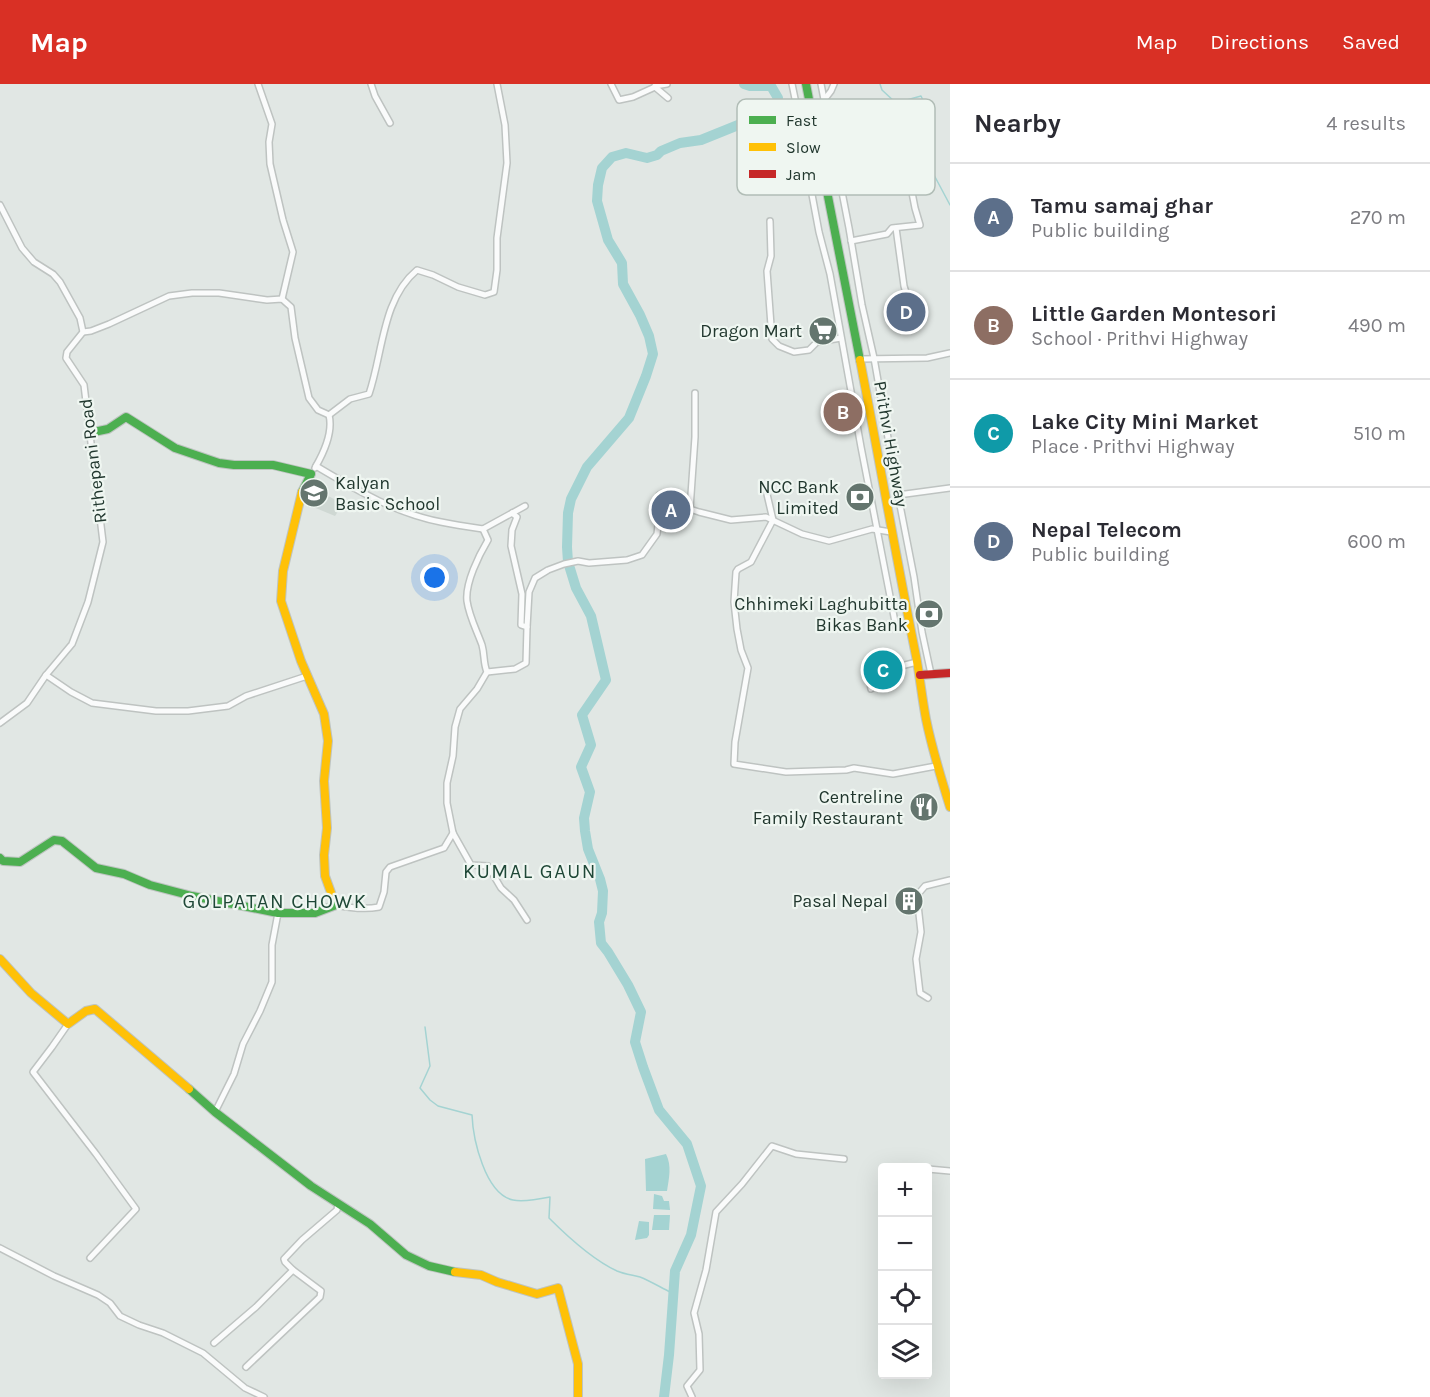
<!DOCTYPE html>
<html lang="en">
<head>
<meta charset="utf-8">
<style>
	:root { --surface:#fff; --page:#f7f7f7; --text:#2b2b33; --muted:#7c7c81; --line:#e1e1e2; --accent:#d93025 }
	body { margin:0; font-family:Karla,sans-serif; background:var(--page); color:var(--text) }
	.controls { position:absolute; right:18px; bottom:18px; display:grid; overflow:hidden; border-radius:6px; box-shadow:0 6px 24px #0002 }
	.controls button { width:54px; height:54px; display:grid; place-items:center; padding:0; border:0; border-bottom:2px solid var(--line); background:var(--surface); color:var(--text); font:30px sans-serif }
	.you { position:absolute; left:435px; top:494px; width:21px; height:21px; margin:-15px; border:4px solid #fff; border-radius:50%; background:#1a73e8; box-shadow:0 0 0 9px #1a73e833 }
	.badge { display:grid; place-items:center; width:39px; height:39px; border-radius:50%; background:var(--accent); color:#fff; font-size:20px; font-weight:700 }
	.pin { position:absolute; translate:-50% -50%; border:3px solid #fff; box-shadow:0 2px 6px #0006 }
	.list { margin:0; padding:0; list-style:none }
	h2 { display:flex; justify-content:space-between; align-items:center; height:78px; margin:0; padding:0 24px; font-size:26px }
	h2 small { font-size:20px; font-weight:400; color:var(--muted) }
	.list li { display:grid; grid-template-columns:39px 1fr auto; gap:18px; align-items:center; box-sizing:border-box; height:108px; padding:0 24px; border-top:2px solid var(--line) }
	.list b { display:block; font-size:22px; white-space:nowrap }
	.list p { margin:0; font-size:20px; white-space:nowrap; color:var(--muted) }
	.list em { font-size:20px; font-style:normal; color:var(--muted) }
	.icon { flex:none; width:33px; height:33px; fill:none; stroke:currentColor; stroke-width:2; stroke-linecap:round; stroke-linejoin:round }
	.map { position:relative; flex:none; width:950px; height:1313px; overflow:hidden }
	header { display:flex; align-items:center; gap:36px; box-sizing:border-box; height:84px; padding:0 30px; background:var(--accent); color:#fff }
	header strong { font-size:28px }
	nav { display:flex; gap:33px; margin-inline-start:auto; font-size:21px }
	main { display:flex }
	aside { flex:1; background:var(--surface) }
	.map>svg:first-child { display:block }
	.built { fill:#cfd8d3 }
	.water { fill:#a4d3d2 }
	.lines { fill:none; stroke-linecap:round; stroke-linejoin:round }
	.stream { stroke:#a4d3d2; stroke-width:1.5 }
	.river { stroke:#a4d3d2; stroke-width:10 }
	.street-casing { stroke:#bec3c1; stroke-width:8 }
	.fast-casing { stroke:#bec4c1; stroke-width:10 }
	.slow-casing { stroke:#bec4c1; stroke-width:10 }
	.jam-casing { stroke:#bec4c1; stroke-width:10 }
	.street { stroke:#fafbfb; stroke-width:5 }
	.fast { stroke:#4caf50; stroke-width:8 }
	.slow { stroke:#ffc107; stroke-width:8 }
	.jam { stroke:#c62828; stroke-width:8 }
	.labels { text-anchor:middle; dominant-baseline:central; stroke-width:4.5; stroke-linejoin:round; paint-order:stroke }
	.poi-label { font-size:18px; fill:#21372e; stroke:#eff6f1; text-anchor:end }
	.street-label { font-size:18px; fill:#21372e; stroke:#eff6f1 }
	.neighbourhood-label { font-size:20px; letter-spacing:1.5px; fill:#1f4837; stroke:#eff6f1 }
	.key { fill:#eff6f1; stroke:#b1bdb6; stroke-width:1.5 }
	.key-label { font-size:16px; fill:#21372e }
</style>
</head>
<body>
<header>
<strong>Map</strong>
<nav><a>Map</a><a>Directions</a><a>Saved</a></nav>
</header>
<main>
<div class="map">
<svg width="950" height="1313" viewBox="0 0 950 1313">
	<rect width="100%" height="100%" fill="#e1e7e4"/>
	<polygon class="built" points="308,401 343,420 335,432 301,418"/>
	<g class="water">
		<path d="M666 1070C672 1082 669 1094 667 1107H646L645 1075Z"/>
		<polygon points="654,1110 662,1112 664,1117 669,1117 670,1126 653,1125"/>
		<polygon points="654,1131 670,1131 669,1146 652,1146"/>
		<polygon points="639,1137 649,1138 649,1151 647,1154 635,1156"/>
	</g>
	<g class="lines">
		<g class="stream">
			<polyline points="880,0 882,6 896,19 921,12 929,29 927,56 934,91 950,121"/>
			<path d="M425 943 430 982 420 1004 430 1016 438 1022 472 1031C473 1055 485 1110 513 1116 523 1118 540 1115 550 1113L549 1134C567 1152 593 1176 617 1187 624 1190 632 1191 640 1193 650 1197 660 1203 670 1208L673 1225"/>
		</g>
		<polyline class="river" points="664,1313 669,1271 675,1187 691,1151 701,1102 687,1060 659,1026 643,983 635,958 641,928 628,901 608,868 601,859 599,838 602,829 603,807 600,795 588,765 585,747 584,734 590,708 581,683 591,661 582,631 606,596 591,532 576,504 568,478 567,463 568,429 571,415 587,383 629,334 646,292 653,270 649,252 640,231 623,200 622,179 608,156 597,117 598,101 602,84 612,73 626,69 647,74 657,71 661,67 680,59 701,56 758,33 773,29 778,14 771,2 750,2 744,0"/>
		<g class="street-casing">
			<g id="street">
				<polyline points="258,0 272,40 269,58 270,80 283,136 293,168 282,215"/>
				<polyline points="371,0 375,12 390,39"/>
				<polyline points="611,0 619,16 633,13 655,3 668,14"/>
				<polyline points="792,0 801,44 810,100 819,148 830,190 861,363 896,543 909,539"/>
				<polyline points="821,0 849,144 862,221 874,274 898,411 914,493 922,548 931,590"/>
				<polyline points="655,2 667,0"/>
				<polyline points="824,16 831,7 834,0"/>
				<polyline points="0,121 22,164 34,178 53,190 60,198 80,234 83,248 67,268 66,274 84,301 103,458 88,518 72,560 46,591 27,619 0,639"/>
				<polyline points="770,137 771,172 767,187 772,255 779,262 794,268 809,266 817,258 841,254"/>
				<polyline points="896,144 904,202 909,219"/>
				<polyline points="851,157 887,150 892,144 920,141 915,124 908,88"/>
				<path d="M83 248 91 247 109 240 169 212 192 209H219L267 216 282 215 291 223 295 254 309 314 318 326 329 331C333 347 324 368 316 382"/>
				<polyline points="860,275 927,274 950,269"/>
				<path d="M329 331 350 315 369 310C383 269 382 215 417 186L433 191 458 203 485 211 494 208 497 186V154L507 79 505 41 497 0"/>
				<path d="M315 384 316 382 321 385C358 407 398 430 441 438 455 441 469 443 483 445"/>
				<polyline points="766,406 773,436 751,478 738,485 736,488 734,518 737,545 741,566 748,584 735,658 734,680 786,688 846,686 854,684 893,690 936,682"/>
				<polyline points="898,411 950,404"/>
				<path d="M525 422 483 445 488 456C479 471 465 499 467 517 469 532 477 547 482 561 485 572 483 578 487 588L477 605 460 625 455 643 453 672 447 699V719L453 749 471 781 488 782 501 804 514 816 527 836"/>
				<polyline points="690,425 695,353 695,309"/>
				<polyline points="527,543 529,508 535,494 548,486 564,480 578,477 589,479 627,476 642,471 657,450 658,441 656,419 659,411 663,409 666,412 672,419 699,428 731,436 766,433 802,450 829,457 872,445 891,448"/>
				<polyline points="487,588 515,585 526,579 527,543 521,541 522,510 511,462 512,446 517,433 512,429"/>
				<polyline points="46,591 71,608 92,619 156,627 188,627 228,622 246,612 307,592"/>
				<polyline points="871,605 869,593 897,589 897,583 917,578"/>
				<path d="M336 821C350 824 364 826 379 823L384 808 386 788 390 783 444 764 453 749"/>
				<polyline points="928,914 920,909 916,875 921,848 918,821 919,809 925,802 950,796"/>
				<polyline points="68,940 52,963 33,988 96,1070 136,1125 90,1174"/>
				<polyline points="215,1028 234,990 243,960 260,927 272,898 272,861 278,829"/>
				<polyline points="928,1085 950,1087"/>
				<polyline points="0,1164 54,1192 98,1211 110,1219 120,1232 139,1241 163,1249 203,1269 245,1304 264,1313"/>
				<polyline points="214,1259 256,1223 293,1186 285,1178 284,1175 302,1156 337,1126 338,1120"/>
				<polyline points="246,1283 320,1213 321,1207 293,1186"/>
				<polyline points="692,1313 687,1302 700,1286 699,1250 694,1229 706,1186 716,1128 742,1100 772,1062 796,1070 844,1075"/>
			</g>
		</g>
		<g class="fast-casing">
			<g id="fast">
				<polyline points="806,0 860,276"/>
				<polyline points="89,349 108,345 126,333 175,364 219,379 234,381 273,381 311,390 302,408"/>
				<polyline points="0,774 3,777 20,778 54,756 62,757 96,784 124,790 150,801 192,812 278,829 315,829 336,821 333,814"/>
				<polyline points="189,1005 215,1028 311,1102 370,1140 406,1171 429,1182 455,1188"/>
			</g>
		</g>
		<g class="slow-casing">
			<g id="slow">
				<path d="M860 276C879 374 896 473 916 572 920 593 922 614 926 635 932 665 941 694 950 723"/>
				<polyline points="302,408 283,487 281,517 301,577 324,630 328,657 324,697 327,744 324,771 325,792 333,814"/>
				<polyline points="0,875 31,909 68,940 86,927 95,925 189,1005"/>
				<polyline points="455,1188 481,1191 497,1198 537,1210 558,1204 578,1280 578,1313"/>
			</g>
		</g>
		<g class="jam-casing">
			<polyline id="jam" points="920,591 950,589"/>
		</g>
		<use href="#street" class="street"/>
		<use href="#fast" class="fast"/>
		<use href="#slow" class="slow"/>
		<use href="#jam" class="jam"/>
	</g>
	<defs>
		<g id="supermarket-disc" transform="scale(1.5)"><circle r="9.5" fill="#64756e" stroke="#eff6f1"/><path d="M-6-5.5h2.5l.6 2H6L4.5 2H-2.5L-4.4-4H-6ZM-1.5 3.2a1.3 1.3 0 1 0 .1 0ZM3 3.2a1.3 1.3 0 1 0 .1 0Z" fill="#fff"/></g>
		<g id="school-disc" transform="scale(1.5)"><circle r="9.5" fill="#64756e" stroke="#eff6f1"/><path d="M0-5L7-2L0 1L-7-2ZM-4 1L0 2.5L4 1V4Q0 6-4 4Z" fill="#fff"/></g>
		<g id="bank-disc" transform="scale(1.5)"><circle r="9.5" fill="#64756e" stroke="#eff6f1"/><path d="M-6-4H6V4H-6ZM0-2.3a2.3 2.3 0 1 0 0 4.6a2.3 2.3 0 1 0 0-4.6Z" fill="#fff"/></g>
		<g id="restaurant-disc" transform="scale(1.5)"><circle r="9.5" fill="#64756e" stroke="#eff6f1"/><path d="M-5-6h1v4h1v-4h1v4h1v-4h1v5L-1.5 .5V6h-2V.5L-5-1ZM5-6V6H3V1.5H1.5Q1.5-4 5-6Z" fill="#fff"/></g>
		<g id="building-disc" transform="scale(1.5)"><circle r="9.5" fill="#64756e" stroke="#eff6f1"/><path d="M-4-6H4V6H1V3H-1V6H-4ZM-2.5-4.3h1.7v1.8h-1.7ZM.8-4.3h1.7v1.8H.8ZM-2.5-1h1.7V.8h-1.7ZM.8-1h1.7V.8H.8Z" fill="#fff"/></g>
	</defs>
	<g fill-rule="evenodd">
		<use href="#supermarket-disc" x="823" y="247"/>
		<use href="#school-disc" x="314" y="409"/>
		<use href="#bank-disc" x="860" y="413"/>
		<use href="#bank-disc" x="929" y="530"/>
		<use href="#restaurant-disc" x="924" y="723"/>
		<use href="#building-disc" x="909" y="817"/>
	</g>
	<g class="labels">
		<g class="poi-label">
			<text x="802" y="247">Dragon Mart</text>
			<text x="335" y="399" text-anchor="start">Kalyan<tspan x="335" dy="21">Basic School</tspan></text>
			<text x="839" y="403">NCC Bank<tspan x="839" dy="21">Limited</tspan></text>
			<text x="908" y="520">Chhimeki Laghubitta<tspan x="908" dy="21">Bikas Bank</tspan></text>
			<text x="903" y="713">Centreline<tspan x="903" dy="21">Family Restaurant</tspan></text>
			<text x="888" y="817">Pasal Nepal</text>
		</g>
		<g class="street-label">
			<text transform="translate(891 360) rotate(80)">Prithvi Highway</text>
			<text transform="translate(93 377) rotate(-97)">Rithepani Road</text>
		</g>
		<g class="neighbourhood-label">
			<text x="530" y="787">KUMAL GAUN</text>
			<text x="275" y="817">GOLPATAN CHOWK</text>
		</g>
	</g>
	<rect x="737" y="15" width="198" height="96" rx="9" class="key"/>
	<rect x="749" y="32" width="27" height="8" fill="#4caf50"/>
	<rect x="749" y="59" width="27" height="8" fill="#ffc107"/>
	<rect x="749" y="86" width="27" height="8" fill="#c62828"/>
	<g class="key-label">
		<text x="786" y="42">Fast</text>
		<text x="786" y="69">Slow</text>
		<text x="786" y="96">Jam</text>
	</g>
</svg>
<div class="controls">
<button>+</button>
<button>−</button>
<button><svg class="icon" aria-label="locate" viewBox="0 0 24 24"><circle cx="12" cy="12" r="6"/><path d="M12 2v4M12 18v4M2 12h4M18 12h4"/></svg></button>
<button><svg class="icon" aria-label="layers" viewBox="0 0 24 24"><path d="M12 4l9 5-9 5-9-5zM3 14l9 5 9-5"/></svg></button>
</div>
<div class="you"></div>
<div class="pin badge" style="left:671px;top:426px;background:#5c6f8a">A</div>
<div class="pin badge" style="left:843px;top:328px;background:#8d6e63">B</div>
<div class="pin badge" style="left:883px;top:586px;background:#0f9aa8">C</div>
<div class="pin badge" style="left:906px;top:228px;background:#5c6f8a">D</div>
</div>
<aside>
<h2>Nearby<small>4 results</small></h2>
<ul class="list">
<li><span class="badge" style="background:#5c6f8a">A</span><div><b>Tamu samaj ghar</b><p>Public building</p></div><em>270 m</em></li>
<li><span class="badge" style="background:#8d6e63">B</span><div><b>Little Garden Montesori</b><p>School · Prithvi Highway</p></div><em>490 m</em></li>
<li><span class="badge" style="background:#0f9aa8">C</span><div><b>Lake City Mini Market</b><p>Place · Prithvi Highway</p></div><em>510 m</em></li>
<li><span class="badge" style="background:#5c6f8a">D</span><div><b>Nepal Telecom</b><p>Public building</p></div><em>600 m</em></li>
</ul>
</aside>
</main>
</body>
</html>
